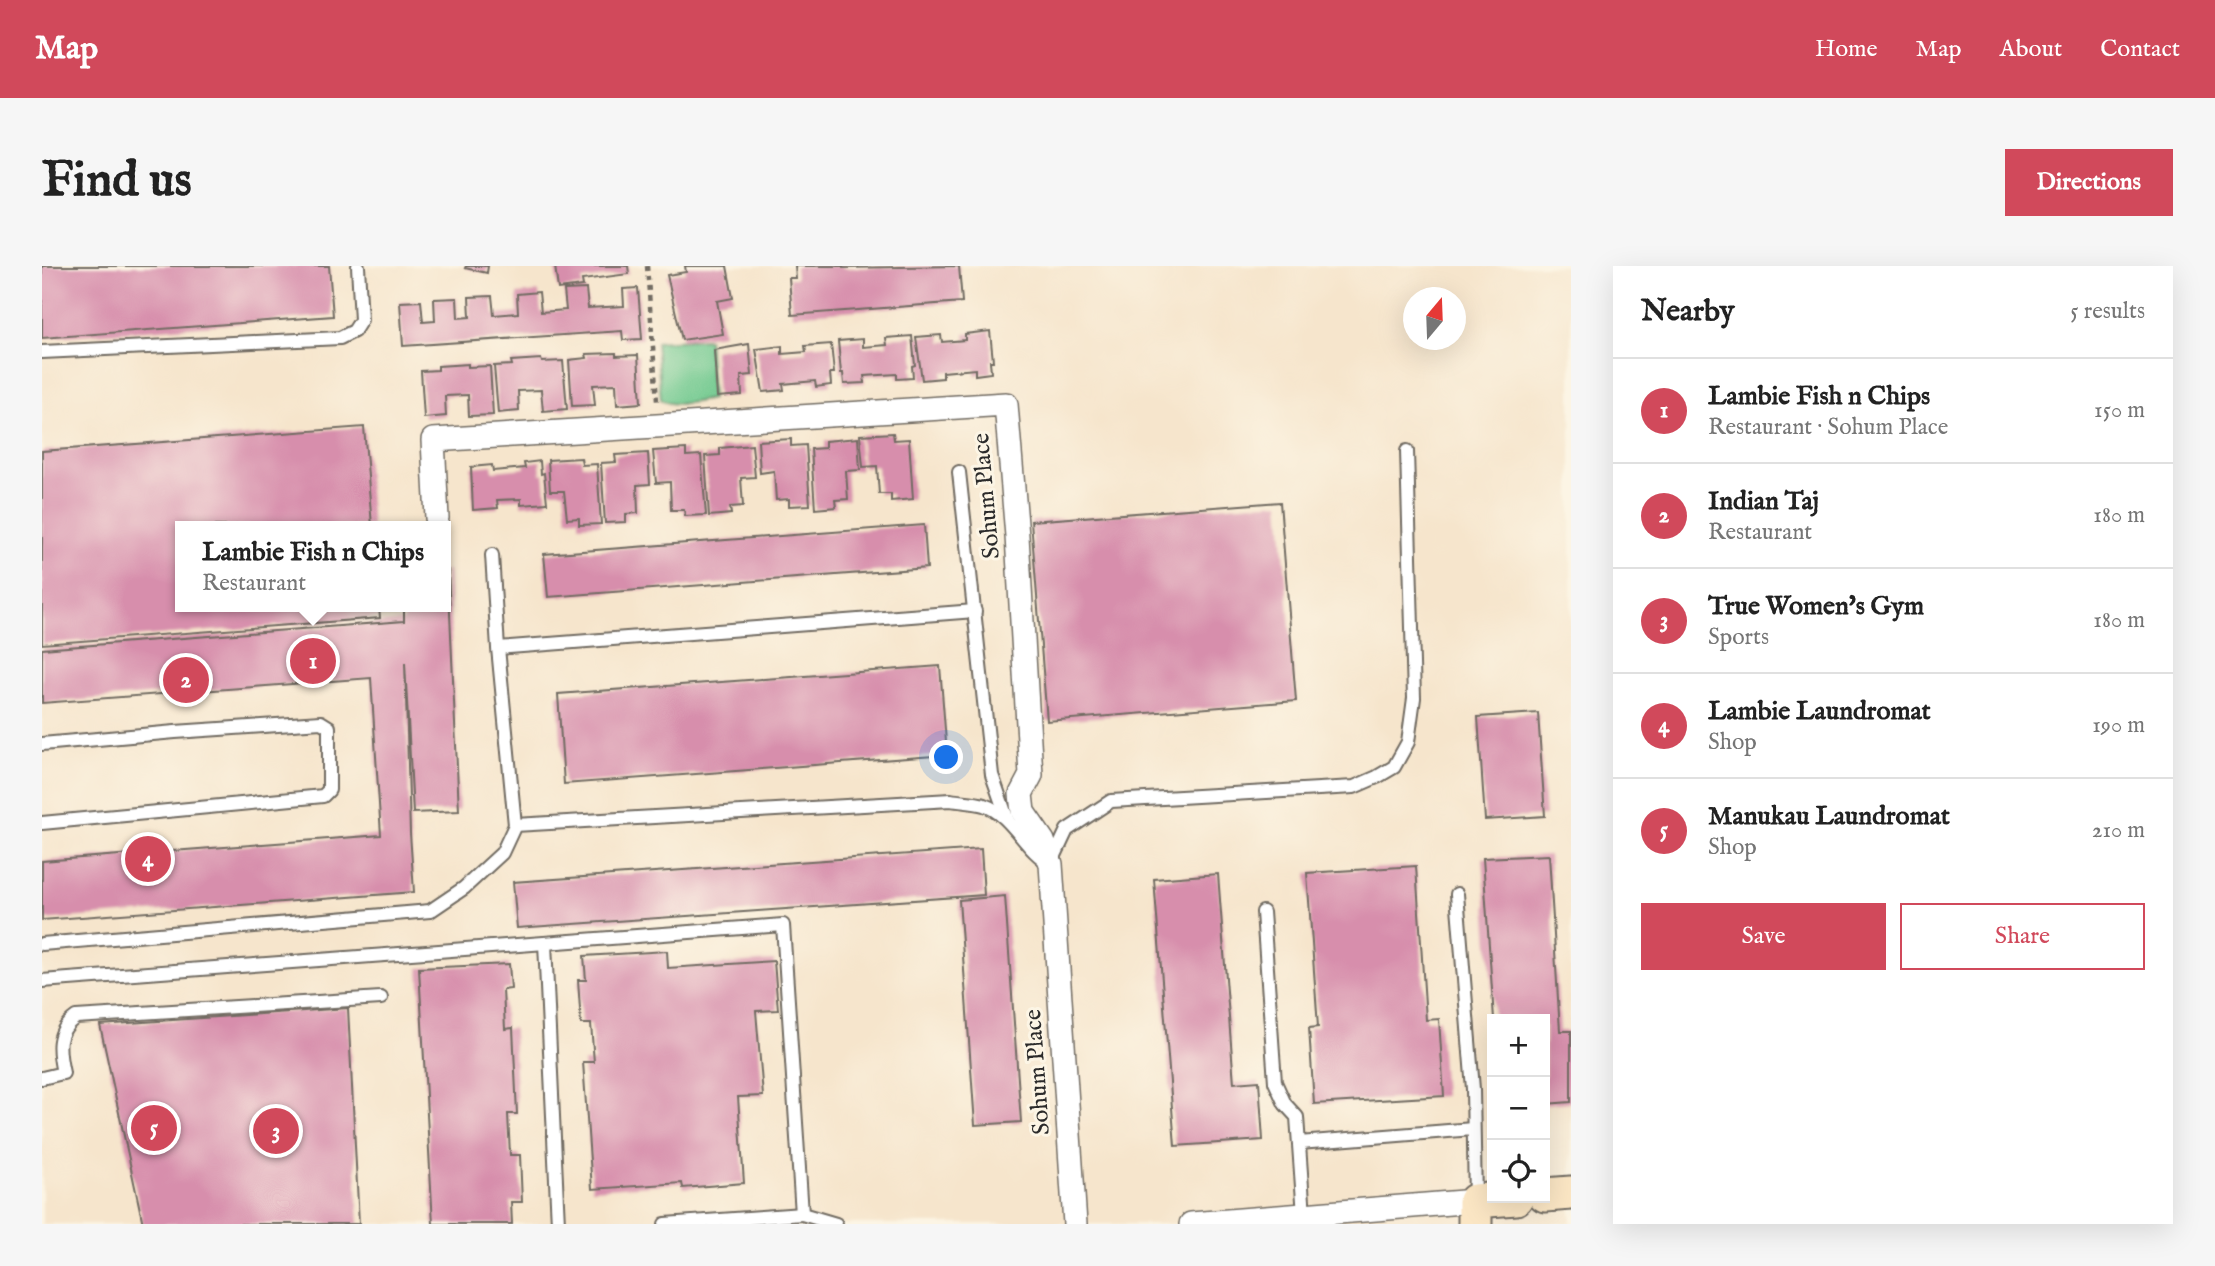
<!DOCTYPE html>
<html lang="en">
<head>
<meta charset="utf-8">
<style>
	:root { --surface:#fff; --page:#f6f6f6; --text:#222; --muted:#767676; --line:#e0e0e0; --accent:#d1495b }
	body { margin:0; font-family:"IM FELL English",serif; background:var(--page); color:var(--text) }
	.controls { position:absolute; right:21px; bottom:21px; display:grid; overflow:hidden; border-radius:0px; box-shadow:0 7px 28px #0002 }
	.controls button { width:63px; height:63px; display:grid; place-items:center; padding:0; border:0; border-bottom:2px solid var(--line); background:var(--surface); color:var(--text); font:35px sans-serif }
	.compass { position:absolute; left:1361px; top:21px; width:63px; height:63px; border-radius:50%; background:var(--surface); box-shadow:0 7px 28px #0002; rotate:19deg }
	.you { position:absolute; left:905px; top:492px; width:24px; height:24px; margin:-18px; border:5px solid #fff; border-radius:50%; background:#1a73e8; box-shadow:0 0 0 10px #1a73e833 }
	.badge { display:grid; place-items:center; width:46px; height:46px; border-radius:50%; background:var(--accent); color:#fff; font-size:23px; font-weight:700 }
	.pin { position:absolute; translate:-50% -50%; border:4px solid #fff; box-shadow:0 2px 7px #0006 }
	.popup { position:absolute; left:133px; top:255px; width:276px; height:91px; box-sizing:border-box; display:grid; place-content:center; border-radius:0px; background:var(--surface); filter:drop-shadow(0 2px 5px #0005); font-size:23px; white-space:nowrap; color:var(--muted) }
	.popup b { font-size:26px; color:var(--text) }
	.popup::after { content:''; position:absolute; left:50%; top:100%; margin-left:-14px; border:14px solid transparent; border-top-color:var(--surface) }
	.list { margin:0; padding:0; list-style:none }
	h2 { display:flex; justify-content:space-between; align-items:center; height:91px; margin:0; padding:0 28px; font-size:30px }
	h2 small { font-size:23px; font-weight:400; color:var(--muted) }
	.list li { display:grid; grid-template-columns:46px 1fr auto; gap:21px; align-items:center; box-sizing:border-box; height:105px; padding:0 28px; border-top:2px solid var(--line) }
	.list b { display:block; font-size:26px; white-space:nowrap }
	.list p { margin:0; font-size:23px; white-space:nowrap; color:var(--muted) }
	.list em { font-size:23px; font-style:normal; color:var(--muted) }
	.actions { display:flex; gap:14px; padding:21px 28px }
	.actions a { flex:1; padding:16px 0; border:2px solid var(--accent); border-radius:0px; text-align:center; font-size:24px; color:var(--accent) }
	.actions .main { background:var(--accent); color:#fff }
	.icon { flex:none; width:38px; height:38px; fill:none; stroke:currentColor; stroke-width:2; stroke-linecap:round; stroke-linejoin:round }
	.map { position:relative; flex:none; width:1529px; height:958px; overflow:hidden; border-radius:0px }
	header { display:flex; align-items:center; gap:42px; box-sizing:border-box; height:98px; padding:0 35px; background:var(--accent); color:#fff }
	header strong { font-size:33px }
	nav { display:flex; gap:38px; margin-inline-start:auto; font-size:24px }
	.intro { display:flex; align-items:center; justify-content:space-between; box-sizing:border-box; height:168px; padding:0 42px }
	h1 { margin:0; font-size:49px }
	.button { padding:18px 32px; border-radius:0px; background:var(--accent); color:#fff; font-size:24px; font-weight:700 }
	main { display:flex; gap:42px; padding:0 42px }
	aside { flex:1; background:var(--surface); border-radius:0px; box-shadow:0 7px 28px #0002 }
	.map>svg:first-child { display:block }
	.green { fill:#71c98f; stroke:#4e7a5d; stroke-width:2 }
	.building { fill:#d78eac }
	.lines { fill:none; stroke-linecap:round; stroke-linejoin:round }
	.lane-casing { stroke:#726c63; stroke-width:16 }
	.street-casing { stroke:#726c63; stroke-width:26 }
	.secondary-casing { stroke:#726c63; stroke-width:37 }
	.path { stroke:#726c63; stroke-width:4.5; stroke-dasharray:5 5; stroke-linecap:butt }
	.lane { stroke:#fff; stroke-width:12 }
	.street { stroke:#fff; stroke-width:23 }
	.secondary { stroke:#fbe6c4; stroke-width:33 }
	.labels { text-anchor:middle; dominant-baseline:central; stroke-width:6; stroke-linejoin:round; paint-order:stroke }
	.street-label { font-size:24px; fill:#2b2b2b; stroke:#fcf5e5 }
</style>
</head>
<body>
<header>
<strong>Map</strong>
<nav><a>Home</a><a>Map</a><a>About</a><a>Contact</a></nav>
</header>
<div class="intro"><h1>Find us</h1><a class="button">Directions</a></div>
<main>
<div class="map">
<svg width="1529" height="958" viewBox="0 0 1529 958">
	<rect width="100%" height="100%" fill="#fcf5e5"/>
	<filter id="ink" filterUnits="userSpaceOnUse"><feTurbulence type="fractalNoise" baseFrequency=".0143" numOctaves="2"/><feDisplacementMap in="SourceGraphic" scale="14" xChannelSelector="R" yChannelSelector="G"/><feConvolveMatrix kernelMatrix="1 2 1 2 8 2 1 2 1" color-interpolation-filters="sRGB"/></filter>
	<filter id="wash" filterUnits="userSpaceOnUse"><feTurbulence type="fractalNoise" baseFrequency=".00686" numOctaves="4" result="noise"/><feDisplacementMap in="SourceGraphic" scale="28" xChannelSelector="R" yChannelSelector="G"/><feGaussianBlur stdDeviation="1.57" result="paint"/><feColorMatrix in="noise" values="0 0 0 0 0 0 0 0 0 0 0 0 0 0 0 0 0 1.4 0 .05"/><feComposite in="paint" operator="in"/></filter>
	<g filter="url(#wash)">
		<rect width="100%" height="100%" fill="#f6e5cc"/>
		<path class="green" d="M666 73 670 133C655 135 633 142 619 134L614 76Z"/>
		<g id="blocks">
			<g class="building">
				<polygon points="0,0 287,0 291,50 0,72"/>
				<polygon points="424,0 446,0 445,7 423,2"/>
				<polygon points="513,0 586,0 587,8 540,14 541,20 516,23"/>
				<polygon points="643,0 685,0 691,32 675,35 681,68 640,74 625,9 644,6"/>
				<polygon points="753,0 801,0 801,2 917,0 920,36 750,49 747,12 754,12"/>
				<polygon points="596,22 600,73 581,74 580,65 361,80 358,36 379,35 381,56 393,55 392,33 415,32 416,52 428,51 427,31 450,30 452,49 476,47 475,28 497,26 499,46 524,44 522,24 544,23 546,42 582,40 581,23"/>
				<polygon points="948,65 951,95 948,95 949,107 933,109 933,103 901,106 901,112 880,114 874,71 899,69 900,76 923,74 923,68"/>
				<polygon points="870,70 873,99 870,100 871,112 855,113 855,108 822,110 823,117 802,118 801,107 799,107 796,75 821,73 821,81 845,79 844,72"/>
				<polygon points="707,78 710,109 699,110 700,129 675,131 672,84"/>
				<polygon points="789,78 792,107 788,107 789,119 774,121 773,115 741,118 742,124 721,126 714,83 740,80 740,88 764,86 763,80"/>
				<polygon points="574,87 574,90 596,89 599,137 575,139 574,118 551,119 553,139 530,140 527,94 545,92 544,88"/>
				<polygon points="499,93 500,96 521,95 525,143 501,145 499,124 476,125 477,145 456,147 452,100 470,99 469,95"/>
				<polygon points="426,98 426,101 448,100 451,149 427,150 426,129 403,130 404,150 382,152 379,105 396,104 396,100"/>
				<polygon points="322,161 330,260 138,260 138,341 337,341 338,352 0,378 0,185"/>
				<polygon points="851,167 852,174 867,173 871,233 849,235 849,228 837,228 835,200 821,201 818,169"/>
				<polygon points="816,172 818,204 804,205 806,233 793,234 794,241 773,243 769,183 783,182 783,175"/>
				<polygon points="749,173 749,180 764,179 768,239 747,240 747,233 734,234 732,205 718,207 716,175"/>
				<polygon points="710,179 713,211 699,212 701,240 688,241 689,248 667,250 663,190 678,189 678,182"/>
				<polygon points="644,183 644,190 659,189 664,249 643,250 642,244 629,244 628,216 614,217 611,185"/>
				<polygon points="606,187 608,218 595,219 596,247 584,248 584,256 563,257 559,197 574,196 573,189"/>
				<polygon points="539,192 540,199 555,198 559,258 537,259 537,252 525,253 522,225 508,225 506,194"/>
				<polygon points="498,195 499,208 502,207 505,237 479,239 479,233 455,234 456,242 431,244 429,201 450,199 451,205 483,202 482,197"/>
				<polygon points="1238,236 1254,435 1005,455 989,255"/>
				<polygon points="882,259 885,302 506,331 502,288"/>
				<polygon points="404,304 406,304 417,545 371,547 363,397 368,567 372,626 0,654 0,595 339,569 329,412 0,437 0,383 362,355 362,341 404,341"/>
				<polygon points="898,400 905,489 522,518 516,428"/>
				<polygon points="1496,447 1503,550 1443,554 1436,451"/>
				<polygon points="939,583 942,629 475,662 471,616"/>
				<polygon points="1507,589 1518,765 1529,765 1529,836 1503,838 1503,753 1452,753 1441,592"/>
				<polygon points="1374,600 1384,754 1397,753 1402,830 1272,838 1267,762 1276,761 1265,607"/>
				<polygon points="1176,608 1192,817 1217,815 1221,874 1133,880 1112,613"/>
				<polygon points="963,630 979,856 933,859 917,634"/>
				<polygon points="625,685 626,702 732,695 736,744 714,745 721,830 696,831 702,917 641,922 640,917 550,923 541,796 552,796 549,758 539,758 536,714 544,714 542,690"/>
				<polygon points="467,698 469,723 461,724 463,763 471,762 475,848 466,848 468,889 478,889 480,936 469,936 470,958 391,958 377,702"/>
				<polygon points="306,742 317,958 101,958 58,759"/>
			</g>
		</g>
	</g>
	<g filter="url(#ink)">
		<use href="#blocks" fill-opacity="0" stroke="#726c63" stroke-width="2"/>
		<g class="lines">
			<g class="lane-casing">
				<g id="lane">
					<polyline points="0,86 298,72 312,65 319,54 316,0"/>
					<polyline points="917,206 950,509 966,555"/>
					<polyline points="456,382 933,345"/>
					<polyline points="0,478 133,466 279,456 287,461 287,524 281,530 0,557"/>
					<path d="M473 559 909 534C920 536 932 536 942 539 971 549 983 585 1009 598L1025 564 1069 535 1312 521 1335 511 1352 501 1366 476 1372 432 1365 185"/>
					<polyline points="1415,628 1431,823 1433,935"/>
					<polyline points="1221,646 1233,816 1243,838 1255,851 1262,949"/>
					<polyline points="503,677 516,958"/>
					<polyline points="0,678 388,645 422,622 460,587 473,559 456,382 450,289"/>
					<polyline points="0,715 741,659 760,948 794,958"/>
					<path d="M0 812 21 807C16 784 13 766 34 751L339 732"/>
					<polyline points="1257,877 1431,863"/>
					<polyline points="623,958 760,948"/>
				</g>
			</g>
			<g class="street-casing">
				<g id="street">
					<polyline points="395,252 391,174 964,138 975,270 989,509 979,528 981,546 1001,575 1009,598 1033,958"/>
					<polyline points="1149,958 1433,935"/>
				</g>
			</g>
			<g class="secondary-casing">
				<g id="secondary">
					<polyline points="1503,929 1529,927"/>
					<polyline points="1433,958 1433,935 1474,932"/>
				</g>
			</g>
			<polyline class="path" points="605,0 615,135"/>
			<use href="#lane" class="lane"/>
			<use href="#street" class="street"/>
			<use href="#secondary" class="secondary"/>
		</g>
	</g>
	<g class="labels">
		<g class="street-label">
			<text transform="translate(945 230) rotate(-95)">Sohum Place</text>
			<text transform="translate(996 806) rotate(-94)">Sohum Place</text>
		</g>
	</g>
</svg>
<div class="controls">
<button>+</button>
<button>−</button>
<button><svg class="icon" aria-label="locate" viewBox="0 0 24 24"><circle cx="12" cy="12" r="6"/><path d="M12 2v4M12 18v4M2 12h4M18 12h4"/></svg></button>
</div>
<svg class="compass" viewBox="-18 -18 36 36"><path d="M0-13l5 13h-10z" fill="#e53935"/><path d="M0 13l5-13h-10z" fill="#767676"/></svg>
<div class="you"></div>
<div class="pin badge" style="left:271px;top:395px">1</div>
<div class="popup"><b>Lambie Fish n Chips</b>Restaurant</div>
<div class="pin badge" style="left:144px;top:414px">2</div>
<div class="pin badge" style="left:234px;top:865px">3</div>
<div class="pin badge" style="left:106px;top:593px">4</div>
<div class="pin badge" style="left:112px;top:862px">5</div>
</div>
<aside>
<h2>Nearby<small>5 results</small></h2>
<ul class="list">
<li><span class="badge">1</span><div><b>Lambie Fish n Chips</b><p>Restaurant · Sohum Place</p></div><em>150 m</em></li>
<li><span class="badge">2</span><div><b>Indian Taj</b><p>Restaurant</p></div><em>180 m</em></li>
<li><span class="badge">3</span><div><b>True Women's Gym</b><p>Sports</p></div><em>180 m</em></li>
<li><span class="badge">4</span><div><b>Lambie Laundromat</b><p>Shop</p></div><em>190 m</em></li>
<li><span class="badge">5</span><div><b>Manukau Laundromat</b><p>Shop</p></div><em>210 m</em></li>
</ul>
<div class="actions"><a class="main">Save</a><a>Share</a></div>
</aside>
</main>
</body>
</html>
